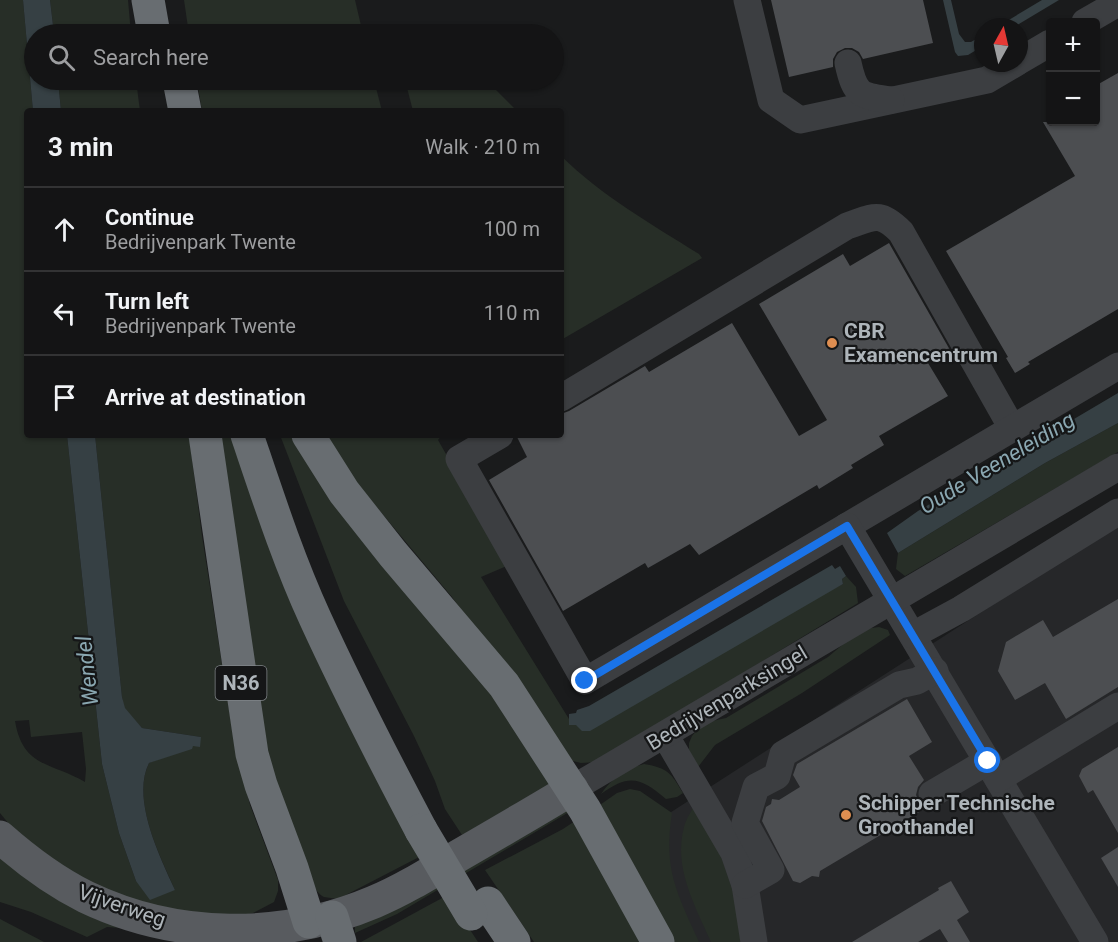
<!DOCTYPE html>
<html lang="en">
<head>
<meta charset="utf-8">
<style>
	:root { --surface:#141415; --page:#212122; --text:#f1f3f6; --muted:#9d9ea0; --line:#333334 }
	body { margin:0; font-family:Roboto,sans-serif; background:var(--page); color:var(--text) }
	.controls { position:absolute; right:18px; top:18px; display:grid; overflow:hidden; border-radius:6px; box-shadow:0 2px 4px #0004 }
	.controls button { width:54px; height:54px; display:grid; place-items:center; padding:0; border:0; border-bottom:2px solid var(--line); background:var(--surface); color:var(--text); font:30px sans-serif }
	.compass { position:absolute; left:974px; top:18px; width:54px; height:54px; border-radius:50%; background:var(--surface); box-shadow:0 2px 4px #0004; rotate:8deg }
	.stop { position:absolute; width:18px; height:18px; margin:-14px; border:4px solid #1a73e8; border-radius:50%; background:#fff }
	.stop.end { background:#1a73e8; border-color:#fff; box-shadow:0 2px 6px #0008 }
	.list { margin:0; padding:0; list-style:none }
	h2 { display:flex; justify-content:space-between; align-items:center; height:78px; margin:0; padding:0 24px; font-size:26px }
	h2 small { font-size:20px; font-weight:400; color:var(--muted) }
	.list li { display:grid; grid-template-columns:39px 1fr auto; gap:18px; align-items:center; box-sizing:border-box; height:84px; padding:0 24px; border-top:2px solid var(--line) }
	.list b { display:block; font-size:22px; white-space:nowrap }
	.list p { margin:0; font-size:20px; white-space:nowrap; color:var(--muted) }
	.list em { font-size:20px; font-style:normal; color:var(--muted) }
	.icon { flex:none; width:33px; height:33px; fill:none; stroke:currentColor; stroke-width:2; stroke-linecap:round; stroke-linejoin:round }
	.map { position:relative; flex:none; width:1118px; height:942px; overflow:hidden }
	.search { position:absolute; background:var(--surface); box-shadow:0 2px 4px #0004; left:24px; top:24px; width:540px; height:66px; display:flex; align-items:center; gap:15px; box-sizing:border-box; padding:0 21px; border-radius:33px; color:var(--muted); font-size:22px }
	.panel { position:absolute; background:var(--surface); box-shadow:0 2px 4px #0004; left:24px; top:108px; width:540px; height:330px; border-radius:6px }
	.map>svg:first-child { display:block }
	.built { fill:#262729 }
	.green { fill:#272e27; fill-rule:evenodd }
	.water { fill:#364044 }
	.building { fill:#4c4e51 }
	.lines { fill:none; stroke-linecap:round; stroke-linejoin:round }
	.minor { stroke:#3c3e41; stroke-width:27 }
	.major { stroke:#585b5f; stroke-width:33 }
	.highway { stroke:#686d71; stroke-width:33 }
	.highway-bridge { stroke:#686d71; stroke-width:33 }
	.route { stroke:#1a73e8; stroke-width:8 }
	.poi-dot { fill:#de8e51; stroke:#151617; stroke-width:2 }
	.labels { text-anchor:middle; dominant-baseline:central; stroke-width:4.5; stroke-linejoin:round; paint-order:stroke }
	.shield { fill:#151617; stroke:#808589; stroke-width:1.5 }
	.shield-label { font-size:20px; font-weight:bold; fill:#aeb5ba }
	.poi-label { font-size:21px; font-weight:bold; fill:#aeb5ba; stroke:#151617; text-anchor:start }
	.street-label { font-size:21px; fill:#aeb5ba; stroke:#151617 }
	.water-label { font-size:22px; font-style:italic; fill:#8aa7b1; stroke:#151617 }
</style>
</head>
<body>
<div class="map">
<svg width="1118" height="942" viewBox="0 0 1118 942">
	<rect width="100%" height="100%" fill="#1a1b1c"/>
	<polygon class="built" points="1118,524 1118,942 690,942 620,845"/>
	<g class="green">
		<path d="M0 0H23L33 111H27V435H67L102 764 119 833 136 881 175 890C160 856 131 800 149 763L192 746 201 737 142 728 124 708 122 697 95 435H189L202 536 234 741 250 805 278 880V891L274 902 253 913 238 916 181 912 107 892 50 859 9 824 0 813ZM29 720 31 737 82 732 86 769 85 782C51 762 23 768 15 721Z"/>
		<polygon points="50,0 128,0 131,34 54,34"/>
		<polygon points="184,0 355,0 363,34 189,34"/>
		<polygon points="58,80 136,80 140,111 61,111"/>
		<polygon points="197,80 374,80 382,111 202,111"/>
		<polygon points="405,80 486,80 517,111 413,111"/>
		<path d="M561 156C602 196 651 224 699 254L702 258 561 340Z"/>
		<polygon points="1118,423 1118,452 905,576 896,569 898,553 1045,463"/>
		<path d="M211 435H238L423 855 338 899C334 898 328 898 324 897 307 889 281 815 274 795Z"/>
		<polygon points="280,435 294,435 495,692 550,784 462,835 445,809 435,781 414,736 344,601"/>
		<polygon points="323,435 442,435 438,440 509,565 481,577 569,719 569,724 843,584 842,579 846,576 856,587 858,603 597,762 581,763 569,760 452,597 338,461"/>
		<polygon points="879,627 888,630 890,635 802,693 715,745 698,767 689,750 689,743 692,736 703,723 726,718 828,657 854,635 864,629"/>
		<path d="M644 764C668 768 671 773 683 793L677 797 666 799C640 777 629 774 601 794 612 778 625 769 644 764Z"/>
		<path d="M630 789 640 791 672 813C663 869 677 893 699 942H665L597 807 617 793Z"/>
		<path d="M694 806 719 850 734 894 741 942H711C695 906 673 867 684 827 686 819 691 812 694 806Z"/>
		<polygon points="560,810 569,812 397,914 355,933 355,927"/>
		<polygon points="578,819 653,942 534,942 485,870 563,829"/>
		<polygon points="0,854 33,883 95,919 122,928 107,927 87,937 31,912 0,902"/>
		<polygon points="444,897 457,910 478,942 361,942"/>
		<polygon points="0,919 44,942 0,942"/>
	</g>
	<g class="water">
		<polygon points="23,0 50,0 54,34 34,34 34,80 58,80 61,111 33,111"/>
		<polygon points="943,0 951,0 959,34 965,42 971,42 983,35 983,46 968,55 958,56 955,52"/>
		<polygon points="1042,0 1059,0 1014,27 997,27"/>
		<polygon points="1118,393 1118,423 1045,463 898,553 887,533 918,511"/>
		<path d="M67 435H95L122 697 125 708 142 728 201 737 200 747 193 746 192 749 149 763C131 799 160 857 175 890L150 900 136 881 119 833 102 764Z"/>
		<polygon points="832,565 835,569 840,566 846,576 842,579 843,584 590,731 582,731 576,725 569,725 569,714 576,713 577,710 589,706"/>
	</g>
	<g class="building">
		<polygon points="771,0 923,0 933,43 863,59 859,52 852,48 845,48 837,52 833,59 833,67 789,77"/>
		<polygon points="1118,73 1118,309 1028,362 1030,364 1015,373 1006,358 1008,357 946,251 1075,176 1043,122 1095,122 1095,86"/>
		<polygon points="889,243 950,350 928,363 948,396 879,436 884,445 851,465 853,468 819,489 817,485 699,555 690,544 648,568 645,563 563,611 489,480 527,457 516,435 561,435 561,414 569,411 645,366 649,372 732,323 799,436 827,420 759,304 843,254 850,266"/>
		<polygon points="1118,599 1118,687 1066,719 1045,683 1015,700 998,671 1006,642 1043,620 1053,637"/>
		<polygon points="907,699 932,742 909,756 924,780 918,787 916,795 919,802 926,808 820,871 819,877 812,876 800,883 793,881 762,821 766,807 771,804 772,799 779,800 800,787 793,775 797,764"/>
		<polygon points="1118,747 1118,833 1093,790 1088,793 1079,776 1082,769"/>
		<polygon points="1118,847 1118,887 1101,858"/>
		<polygon points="951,881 969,912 957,920 970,942 948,942 940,929 918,942 852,942 939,890 938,888"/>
	</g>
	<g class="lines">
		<g class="minor">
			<polyline points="747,0 771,100 800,120 987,80 1016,63"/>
			<polyline points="1085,22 1118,3"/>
			<polyline points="1019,61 1050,43"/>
			<path d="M848 63C855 95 860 96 891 100"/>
			<path d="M561 398 847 226C874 217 879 210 901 232L1012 428"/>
			<polyline points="500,435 459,459 585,681 1118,366"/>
			<polyline points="847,526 1095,942"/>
			<polyline points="913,635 961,609 1118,512"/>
			<polyline points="665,735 734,853 745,885 754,942"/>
			<polyline points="998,779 1118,706"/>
			<polyline points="572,789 1118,467"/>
			<polyline points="932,794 988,761"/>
			<polyline points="745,885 771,870 745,823 756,787 777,776 783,754 899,685 917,681 935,671"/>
		</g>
		<path class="major" d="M0 837C26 860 54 881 86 897 176 940 282 941 374 902 403 890 430 873 458 856 496 834 534 812 572 789"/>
		<g class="highway">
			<polyline points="148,0 154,34"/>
			<polyline points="179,80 185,111"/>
			<polyline points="205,435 252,754 261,785 292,868 309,922"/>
			<path d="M247 435C268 497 288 559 315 618 348 690 384 760 421 830"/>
			<polyline points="308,435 344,492 393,554 504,685 585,810 658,942"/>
			<polyline points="488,903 514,942"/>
			<polyline points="332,917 340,942"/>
		</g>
		<polyline class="highway-bridge" points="421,830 471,914"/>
	</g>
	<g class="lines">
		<polyline class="route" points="585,681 847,526 988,761"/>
	</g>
	<g class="poi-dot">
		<circle cx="832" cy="343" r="6"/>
		<circle cx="846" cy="815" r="6"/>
	</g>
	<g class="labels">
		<rect class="shield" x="215.5" y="666" width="51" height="34" rx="4.5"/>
		<g class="shield-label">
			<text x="241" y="683">N36</text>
		</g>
		<g class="poi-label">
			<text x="844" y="331">CBR<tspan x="844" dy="24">Examencentrum</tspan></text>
			<text x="858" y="803">Schipper Technische<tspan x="858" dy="24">Groothandel</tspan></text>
		</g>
		<g class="street-label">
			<text transform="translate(727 698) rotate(-31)">Bedrijvenparksingel</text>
			<text transform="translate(122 906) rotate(19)">Vijverweg</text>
		</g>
		<g class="water-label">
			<text transform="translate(997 463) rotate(-31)">Oude Veeneleiding</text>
			<text transform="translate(87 671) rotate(-96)">Wendel</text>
		</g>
	</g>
</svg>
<div class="controls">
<button>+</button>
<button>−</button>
</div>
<svg class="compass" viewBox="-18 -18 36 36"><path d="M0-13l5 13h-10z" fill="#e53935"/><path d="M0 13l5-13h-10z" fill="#9d9ea0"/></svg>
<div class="stop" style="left:988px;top:761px"></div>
<div class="stop end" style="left:585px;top:681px"></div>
<div class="search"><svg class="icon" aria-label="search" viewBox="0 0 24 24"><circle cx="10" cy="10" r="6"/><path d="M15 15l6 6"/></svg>Search here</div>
<section class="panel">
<h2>3 min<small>Walk · 210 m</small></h2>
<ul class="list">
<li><svg class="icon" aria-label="ahead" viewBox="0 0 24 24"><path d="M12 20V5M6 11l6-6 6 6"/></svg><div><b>Continue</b><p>Bedrijvenpark Twente</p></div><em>100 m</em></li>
<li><svg class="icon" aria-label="left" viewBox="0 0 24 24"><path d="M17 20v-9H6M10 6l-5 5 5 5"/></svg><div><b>Turn left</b><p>Bedrijvenpark Twente</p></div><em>110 m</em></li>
<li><svg class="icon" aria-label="arrive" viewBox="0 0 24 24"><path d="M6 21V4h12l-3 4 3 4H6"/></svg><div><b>Arrive at destination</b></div></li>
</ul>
</section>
</div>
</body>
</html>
